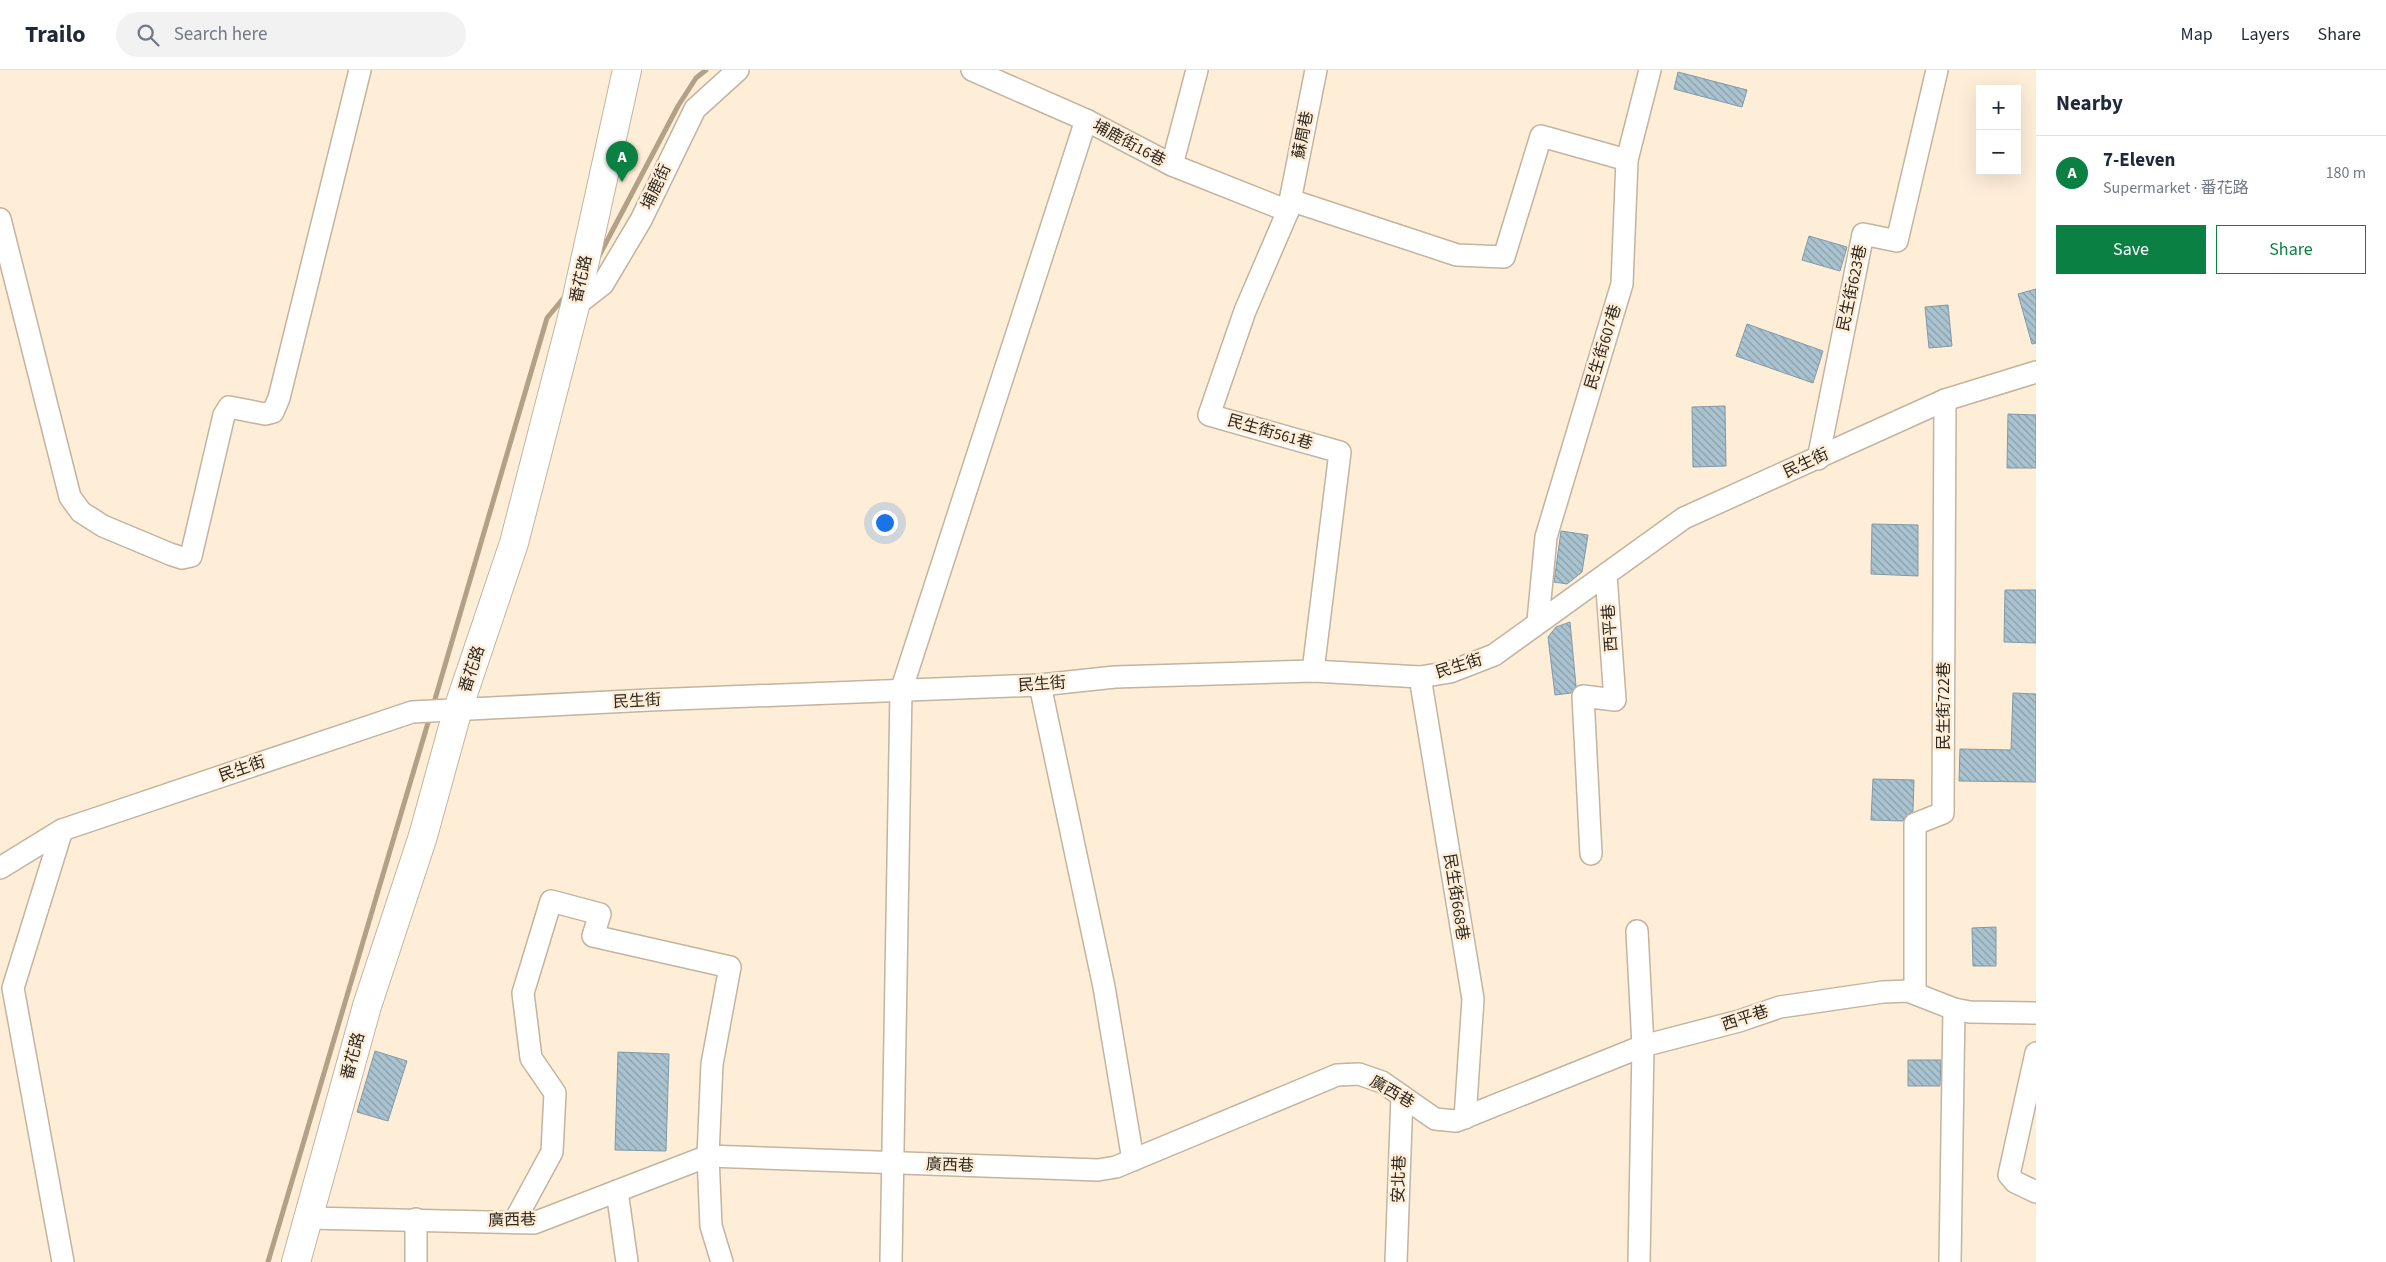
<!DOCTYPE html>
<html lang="en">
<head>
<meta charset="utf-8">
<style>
	:root { --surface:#fff; --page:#f2f2f3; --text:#1f2937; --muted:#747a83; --line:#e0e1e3; --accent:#0b8043 }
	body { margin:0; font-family:"Source Sans 3","Noto Sans TC",sans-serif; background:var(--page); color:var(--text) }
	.controls { position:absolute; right:15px; top:15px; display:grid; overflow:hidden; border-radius:0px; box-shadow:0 5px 20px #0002 }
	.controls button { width:45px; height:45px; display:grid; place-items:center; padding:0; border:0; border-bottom:1px solid var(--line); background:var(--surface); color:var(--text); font:25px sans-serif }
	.you { position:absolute; left:884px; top:452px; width:18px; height:18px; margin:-12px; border:4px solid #fff; border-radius:50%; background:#1a73e8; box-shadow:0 0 0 8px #1a73e833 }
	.badge { display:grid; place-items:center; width:32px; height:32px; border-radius:50%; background:var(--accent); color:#fff; font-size:16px; font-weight:700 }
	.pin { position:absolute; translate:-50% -41px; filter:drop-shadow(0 1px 2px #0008) }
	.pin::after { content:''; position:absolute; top:26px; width:18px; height:15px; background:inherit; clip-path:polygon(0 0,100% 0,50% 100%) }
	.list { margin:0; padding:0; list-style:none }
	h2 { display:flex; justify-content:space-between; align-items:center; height:65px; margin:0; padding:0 20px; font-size:21px }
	h2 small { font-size:16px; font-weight:400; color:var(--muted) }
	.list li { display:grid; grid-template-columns:32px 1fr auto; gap:15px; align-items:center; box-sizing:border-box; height:75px; padding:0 20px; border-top:1px solid var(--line) }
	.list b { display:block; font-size:19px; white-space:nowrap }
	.list p { margin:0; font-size:16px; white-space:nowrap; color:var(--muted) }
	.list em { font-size:16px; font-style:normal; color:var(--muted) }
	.actions { display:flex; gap:10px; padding:15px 20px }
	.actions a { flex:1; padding:11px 0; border:1px solid var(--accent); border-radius:0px; text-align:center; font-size:18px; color:var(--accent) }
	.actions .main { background:var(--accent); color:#fff }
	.icon { flex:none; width:28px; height:28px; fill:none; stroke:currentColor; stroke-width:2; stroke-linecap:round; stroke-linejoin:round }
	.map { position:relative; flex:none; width:2036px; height:1192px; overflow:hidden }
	header { display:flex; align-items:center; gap:30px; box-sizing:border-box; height:70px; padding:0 25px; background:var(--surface); border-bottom:1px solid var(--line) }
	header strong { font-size:24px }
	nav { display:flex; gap:28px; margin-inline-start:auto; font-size:18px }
	.search { width:350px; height:45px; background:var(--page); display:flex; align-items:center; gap:12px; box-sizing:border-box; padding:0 18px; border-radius:28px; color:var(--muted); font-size:19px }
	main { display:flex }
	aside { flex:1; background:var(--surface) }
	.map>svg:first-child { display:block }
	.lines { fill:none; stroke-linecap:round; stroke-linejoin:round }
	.stream { stroke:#b3a187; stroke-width:5 }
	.building { fill:url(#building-back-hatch); stroke:#819aa7 }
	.minor-casing { stroke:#c2b49f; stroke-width:24 }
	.major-casing { stroke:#c2b49f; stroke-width:30 }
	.minor { stroke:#fff; stroke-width:21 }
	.major { stroke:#fff; stroke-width:28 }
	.labels { text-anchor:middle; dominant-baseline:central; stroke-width:5; stroke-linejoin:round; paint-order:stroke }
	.street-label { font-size:16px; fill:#2f2921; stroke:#feeed8 }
</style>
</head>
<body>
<header>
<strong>Trailo</strong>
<div class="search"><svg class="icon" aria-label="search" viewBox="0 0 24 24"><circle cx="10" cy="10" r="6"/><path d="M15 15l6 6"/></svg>Search here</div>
<nav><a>Map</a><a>Layers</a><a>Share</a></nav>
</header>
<main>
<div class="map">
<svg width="2036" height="1192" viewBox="0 0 2036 1192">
	<defs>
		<pattern id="building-back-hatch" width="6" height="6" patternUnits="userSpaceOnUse" patternTransform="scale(1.25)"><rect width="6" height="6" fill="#a9c3d0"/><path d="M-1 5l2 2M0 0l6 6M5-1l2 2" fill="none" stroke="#8a9ea8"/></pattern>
	</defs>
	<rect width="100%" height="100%" fill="#feeed8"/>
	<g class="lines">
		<g class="stream">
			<polyline points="599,186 678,36 696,8 706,0"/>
			<polyline points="433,636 547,248 566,225"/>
			<polyline points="268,1192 430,646"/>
		</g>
	</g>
	<g class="building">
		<polygon points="1678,2 1747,20 1742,37 1674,19"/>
		<polygon points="1809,166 1847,177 1840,201 1802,190"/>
		<polygon points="2036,219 2036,273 2032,274 2018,224"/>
		<polygon points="1948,235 1952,276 1929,278 1925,237"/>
		<polygon points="1747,254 1823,281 1813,313 1736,286"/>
		<polygon points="1725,336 1726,396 1693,397 1692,337"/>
		<polygon points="2008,344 2036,345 2036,398 2007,398"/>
		<polygon points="1872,454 1918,455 1918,506 1871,504"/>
		<polygon points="1561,461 1588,465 1582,502 1567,514 1554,512"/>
		<polygon points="2005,520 2036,520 2036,573 2004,572"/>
		<polygon points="1570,552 1576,616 1571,623 1555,625 1548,567 1556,557"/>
		<polygon points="2013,623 2036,624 2036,712 1959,711 1960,679 2011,680"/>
		<polygon points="1873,709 1914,710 1913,741 1905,747 1903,751 1871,750"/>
		<polygon points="1996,857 1996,896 1973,896 1972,858"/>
		<polygon points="375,981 407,991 388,1051 357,1042"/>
		<polygon points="618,982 669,984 666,1081 615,1080"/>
		<polygon points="1908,990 1941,990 1940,1016 1908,1016"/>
	</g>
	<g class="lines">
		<g class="minor-casing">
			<g id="minor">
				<polyline points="972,0 1086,50 1172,95 1288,141"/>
				<polyline points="1172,95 1197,0"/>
				<polyline points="1290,130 1457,185 1504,187 1541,66 1627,90"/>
				<polyline points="0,149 70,427 81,442 103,456 170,484 182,488 191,486 224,345 229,337 265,344 273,342 279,328 360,0"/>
				<polyline points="575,236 603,214 641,150 695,39 738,0"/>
				<polyline points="1818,389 1863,164 1897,171 1937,0"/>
				<polyline points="1538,551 1546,467 1622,214 1627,90 1650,0"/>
				<polyline points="1313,601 1340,382 1209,345 1245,241 1288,141 1316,0"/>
				<polyline points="1420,607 1473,929 1465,1048"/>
				<polyline points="1040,615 1104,917 1133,1090"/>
				<polyline points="62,760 13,918 63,1192"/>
				<polyline points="1591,784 1583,626 1615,630 1606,505"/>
				<polyline points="0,798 62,760 412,642 649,630 1040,615 1115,607 1313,601 1420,607 1450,602 1494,585 1684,448 1945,330 2036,302"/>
				<polyline points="1637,861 1643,976 1639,1192"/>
				<polyline points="1915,923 1915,754 1943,743 1945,330"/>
				<polyline points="2036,983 2009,1105 2015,1112 2036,1122"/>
				<polyline points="617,1121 627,1192"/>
				<polyline points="309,1148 534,1153 708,1086 1098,1100 1116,1097 1337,1005 1359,1004 1382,1012 1435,1049 1456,1051 1643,976 1739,951 1780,937 1883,922 1908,921 1954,939 1970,942 2036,943"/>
				<polyline points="416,1149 416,1192"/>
				<polyline points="514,1152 552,1082 555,1023 531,988 523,923 551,831 600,844 593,866 730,897 712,994 708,1086 711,1156 722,1192"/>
				<polyline points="891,1192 901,621 1086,50"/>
				<polyline points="1396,1192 1402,1026"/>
				<polyline points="1950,1192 1954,939"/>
			</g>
		</g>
		<g class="major-casing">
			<polyline id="major" points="296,1192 367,936 423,766 458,639 514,473 575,236 627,0"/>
		</g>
		<use href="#minor" class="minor"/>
		<use href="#major" class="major"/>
	</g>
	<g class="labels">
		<g class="street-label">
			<text transform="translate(1303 65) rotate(-79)">蘇周巷</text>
			<text transform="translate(1129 73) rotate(28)">埔鹿街16巷</text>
			<text transform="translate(656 117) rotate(-65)">埔鹿街</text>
			<text transform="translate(581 209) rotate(-77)">番花路</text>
			<text transform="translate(1852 218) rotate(-78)">民生街623巷</text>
			<text transform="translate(1603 277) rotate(-73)">民生街607巷</text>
			<text transform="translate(1270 362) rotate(16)">民生街561巷</text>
			<text transform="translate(1806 393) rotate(-25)">民生街</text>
			<text transform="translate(1610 558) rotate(-94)">西平巷</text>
			<text transform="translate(1459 596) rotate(-17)">民生街</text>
			<text transform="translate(472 599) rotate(-72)">番花路</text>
			<text transform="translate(1042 614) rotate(-4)">民生街</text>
			<text transform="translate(637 631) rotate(-3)">民生街</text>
			<text transform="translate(1944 636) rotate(-90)">民生街722巷</text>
			<text transform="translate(242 699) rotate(-19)">民生街</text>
			<text transform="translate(1456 827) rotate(81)">民生街668巷</text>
			<text transform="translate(1745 948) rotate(-18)">西平巷</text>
			<text transform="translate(353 986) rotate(-75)">番花路</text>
			<text transform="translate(1392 1022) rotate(30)">廣西巷</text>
			<text transform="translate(950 1095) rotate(2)">廣西巷</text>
			<text transform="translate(1399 1109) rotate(-88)">安北巷</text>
			<text transform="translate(512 1150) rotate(-2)">廣西巷</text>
		</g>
	</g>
</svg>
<div class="controls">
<button>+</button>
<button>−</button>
</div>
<div class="you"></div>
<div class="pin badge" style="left:622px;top:112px">A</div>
</div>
<aside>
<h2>Nearby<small></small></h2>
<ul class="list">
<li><span class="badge">A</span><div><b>7-Eleven</b><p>Supermarket · 番花路</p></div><em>180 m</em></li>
</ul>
<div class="actions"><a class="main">Save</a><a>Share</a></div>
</aside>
</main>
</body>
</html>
